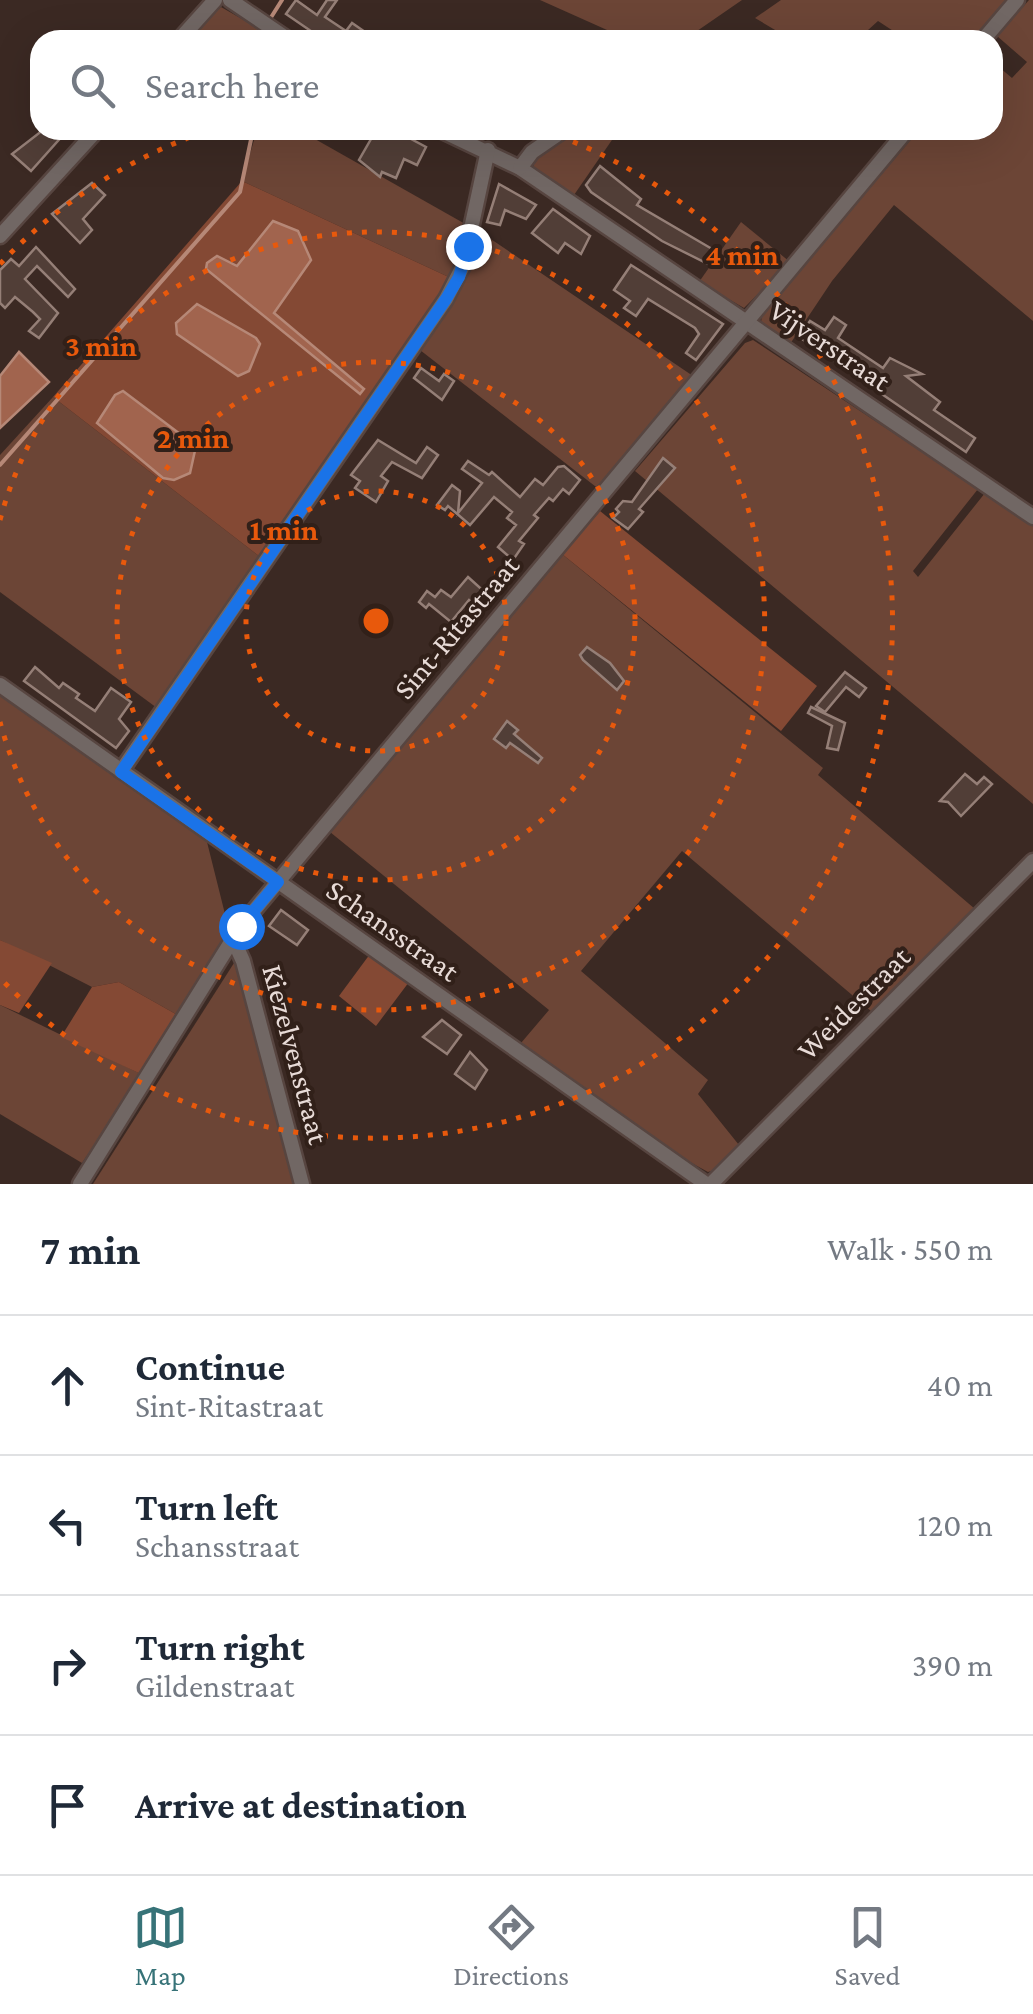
<!DOCTYPE html>
<html lang="en">
<head>
<meta charset="utf-8">
<style>
	:root { --surface:#fff; --page:#f6f6f7; --text:#1f2937; --muted:#747a83; --line:#e0e1e3; --accent:#377378 }
	body { margin:0; font-family:"Crimson Pro",serif; background:var(--page); color:var(--text) }
	.stop { position:absolute; width:30px; height:30px; margin:-22px; border:8px solid #1a73e8; border-radius:50%; background:#fff }
	.stop.end { background:#1a73e8; border-color:#fff; box-shadow:0 2px 10px #0008 }
	.list { margin:0; padding:0; list-style:none }
	h2 { display:flex; justify-content:space-between; align-items:center; height:130px; margin:0; padding:0 40px; font-size:42px }
	h2 small { font-size:32px; font-weight:400; color:var(--muted) }
	.list li { display:grid; grid-template-columns:65px 1fr auto; gap:30px; align-items:center; box-sizing:border-box; height:140px; padding:0 40px; border-top:2px solid var(--line) }
	.list b { display:block; font-size:38px; white-space:nowrap }
	.list p { margin:0; font-size:32px; white-space:nowrap; color:var(--muted) }
	.list em { font-size:32px; font-style:normal; color:var(--muted) }
	.icon { flex:none; width:55px; height:55px; fill:none; stroke:currentColor; stroke-width:2; stroke-linecap:round; stroke-linejoin:round }
	.map { position:relative; flex:none; width:1033px; height:1184px; overflow:hidden }
	.search { position:absolute; background:var(--surface); box-shadow:0 10px 40px #0002; left:30px; right:30px; top:30px; height:110px; display:flex; align-items:center; gap:25px; box-sizing:border-box; padding:0 35px; border-radius:30px; color:var(--muted); font-size:38px }
	.sheet { height:690px; background:var(--surface) }
	nav { display:flex; justify-content:space-around; align-items:center; box-sizing:border-box; height:140px; border-top:2px solid var(--line); background:var(--surface); font-size:28px; color:var(--muted) }
	nav a { display:grid; justify-items:center; gap:5px }
	nav .on { color:var(--accent) }
	.map>svg:first-child { display:block }
	.green { fill:#6c4536 }
	.forest { fill:#844934 }
	.water { fill:#a1644e; stroke:#b68877; stroke-width:2.5 }
	.lines { fill:none; stroke-linecap:round; stroke-linejoin:round }
	.stream { stroke:#b68877; stroke-width:4 }
	.building { fill:#513e37; stroke:#957f77; stroke-width:2.5 }
	.minor-casing { stroke:#574540; stroke-width:19 }
	.minor { stroke:#716764; stroke-width:14 }
	.route { stroke:#1a73e8; stroke-width:12 }
	.ring { fill:none; stroke:#e8590c; stroke-width:5; stroke-dasharray:5 10 }
	.labels { text-anchor:middle; dominant-baseline:central; stroke-width:8; stroke-linejoin:round; paint-order:stroke }
	.street-label { font-size:30px; fill:#e8dbd7; stroke:#312019 }
	.centre { fill:#e8590c; stroke:#312019; stroke-width:5 }
	.ring-label { font-size:30px; text-anchor:middle; font-weight:bold; fill:#e8590c; stroke:#312019; stroke-width:8; stroke-linejoin:round; paint-order:stroke }
</style>
</head>
<body>
<div class="map">
<svg width="1033" height="1184" viewBox="0 0 1033 1184">
	<rect width="100%" height="100%" fill="#3b2923"/>
	<g class="green">
		<polygon points="540,0 742,0 684,40 619,40 616,34"/>
		<polygon points="781,0 1006,0 972,40 907,40 878,21 857,40 792,40 755,18"/>
		<polygon points="1029,0 1033,0 1033,321 894,205 832,281 790,344 761,323 762,314 919,130 993,130 993,62 1012,78 1027,62 997,36"/>
		<polygon points="221,7 263,31 262,40 187,40"/>
		<polygon points="257,130 299,130 467,225 453,279 242,181"/>
		<polygon points="573,130 607,130 614,137 574,195 535,170 532,160"/>
		<polygon points="741,222 790,262 744,308 699,282"/>
		<polygon points="476,229 693,376 600,490 420,350 466,275"/>
		<polygon points="753,340 978,489 913,571 918,577 985,493 1033,525 1033,804 635,471 745,343"/>
		<polygon points="53,397 259,556 157,708 0,592 0,455"/>
		<polygon points="562,554 823,768 818,775 975,909 871,1011 682,851 581,971 708,1080 698,1094 739,1145 718,1169 708,1172 675,1154 521,1043 549,1010 330,832"/>
		<polygon points="0,693 206,838 230,934 181,1017 119,982 92,987 0,940"/>
		<polygon points="234,963 242,973 295,1184 93,1184"/>
		<polygon points="0,1005 143,1075 82,1163 0,1114"/>
	</g>
	<g class="forest">
		<polygon points="242,181 453,279 259,556 53,397"/>
		<polygon points="600,511 817,686 781,731 562,554"/>
		<polygon points="0,940 52,963 19,1013 0,1005"/>
		<polygon points="370,954 409,982 376,1026 339,996"/>
		<polygon points="119,982 181,1017 143,1075 61,1037 92,987"/>
	</g>
	<g class="water">
		<polygon points="273,221 298,231 311,260 274,313 364,389 360,394 206,269 207,263 217,256 237,266"/>
		<polygon points="197,304 256,338 260,344 249,371 238,376 177,334 176,323"/>
		<polygon points="19,352 49,382 0,428 0,376"/>
		<polygon points="123,391 196,446 190,473 174,480 163,478 97,423 115,395"/>
	</g>
	<g class="lines">
		<g class="stream">
			<polyline points="270,19 282,0"/>
			<polyline points="0,465 240,192 253,130"/>
		</g>
	</g>
	<g class="building">
		<polygon points="296,0 317,15 327,0 337,0 325,17 346,31 352,23 368,34 364,40 324,40 286,14"/>
		<polygon points="43,130 64,134 31,171 12,154"/>
		<polygon points="354,130 394,130 426,147 417,165 404,159 396,178 382,172 380,177 359,160 371,139"/>
		<polygon points="600,166 641,199 637,205 719,253 710,265 662,241 591,192 586,185"/>
		<polygon points="92,183 105,195 83,219 92,230 80,243 52,214"/>
		<polygon points="499,184 536,205 526,219 505,210 500,225 487,222"/>
		<polygon points="553,209 590,236 581,254 565,243 558,253 532,233"/>
		<polygon points="36,247 75,289 68,297 37,266 25,279 58,313 39,338 29,331 40,319 33,312 15,297 5,308 0,303 0,270 11,259 19,266"/>
		<polygon points="631,265 723,324 696,360 686,353 699,334 695,328 648,299 636,316 624,308 630,301 614,290"/>
		<polygon points="834,317 846,325 838,338 883,368 890,358 922,374 906,376 940,402 934,410 975,438 966,452 799,337 810,321 825,330"/>
		<polygon points="421,368 439,381 444,374 454,381 442,400 414,378"/>
		<polygon points="378,440 416,463 427,447 438,455 422,478 392,462 381,476 388,481 376,502 355,488 360,481 351,475"/>
		<polygon points="663,458 675,468 639,509 643,512 628,529 613,518 619,512 616,509 623,501 632,502"/>
		<polygon points="468,461 489,475 492,472 520,497 535,479 543,485 558,467 564,466 580,480 569,494 563,489 553,501 549,498 534,515 538,518 519,541 524,544 513,560 498,547 516,525 507,518 512,512 494,497 470,525 448,506 445,510 437,505 452,485 460,491 458,513 482,483 462,469"/>
		<polygon points="468,577 488,595 477,607 469,600 451,622 429,604 426,608 419,602 427,591 435,597 441,590 451,597"/>
		<polygon points="587,647 610,663 624,681 617,690 583,660 580,655"/>
		<polygon points="35,667 59,688 63,683 79,694 76,698 95,711 111,688 131,702 119,719 129,731 116,748 24,681"/>
		<polygon points="845,672 866,688 859,697 846,687 825,712 816,706"/>
		<polygon points="811,707 845,723 838,750 827,748 832,726 808,713"/>
		<polygon points="507,721 518,730 514,734 542,758 538,763 510,743 506,748 494,739"/>
		<polygon points="965,774 977,784 984,777 992,784 961,816 948,802 940,801"/>
		<polygon points="281,910 308,930 297,945 269,926"/>
		<polygon points="442,1020 461,1035 447,1054 423,1037"/>
		<polygon points="470,1052 487,1070 475,1089 455,1074"/>
	</g>
	<g class="lines">
		<g class="minor-casing">
			<g id="minor">
				<polyline points="230,0 289,40"/>
				<polyline points="179,40 215,0"/>
				<polyline points="983,40 1017,0"/>
				<polyline points="440,130 520,168 1033,517"/>
				<polyline points="520,168 532,152 564,130"/>
				<polyline points="0,236 97,130"/>
				<polyline points="0,685 706,1184"/>
				<polyline points="121,771 446,299 463,266 488,150"/>
				<polyline points="233,939 243,961 302,1184"/>
				<polyline points="80,1184 241,926 907,130"/>
				<polyline points="711,1184 1033,861"/>
			</g>
		</g>
		<use href="#minor" class="minor"/>
	</g>
	<g class="lines">
		<polyline class="route" points="241,926 278,882 121,772 446,299 459,277 468,246"/>
	</g>
	<g class="ring">
		<circle cx="376" cy="621" r="130"/>
		<circle cx="376" cy="621" r="259"/>
		<path d="M0 520A389 389 0 1 1 0 722"/>
		<path d="M0 264A518 518 0 0 1 207 131M545 131A518 518 0 1 1 0 978"/>
	</g>
	<g class="labels">
		<g class="street-label">
			<text transform="translate(830 345) rotate(34)">Vijverstraat</text>
			<text transform="translate(456 627) rotate(-50)">Sint-Ritastraat</text>
			<text transform="translate(393 930) rotate(35)">Schansstraat</text>
			<text transform="translate(853 1003) rotate(-45)">Weidestraat</text>
			<text transform="translate(296 1054) rotate(75)">Kiezelvenstraat</text>
		</g>
	</g>
	<circle cx="376" cy="621" r="15" class="centre"/>
	<g class="ring-label">
		<text x="742" y="265">4 min</text>
		<text x="101" y="356">3 min</text>
		<text x="193" y="448">2 min</text>
		<text x="284" y="540">1 min</text>
	</g>
</svg>
<div class="stop" style="left:241px;top:926px"></div>
<div class="stop end" style="left:468px;top:246px"></div>
<div class="search"><svg class="icon" aria-label="search" viewBox="0 0 24 24"><circle cx="10" cy="10" r="6"/><path d="M15 15l6 6"/></svg>Search here</div>
</div>
<section class="sheet">
<h2>7 min<small>Walk · 550 m</small></h2>
<ul class="list">
<li><svg class="icon" aria-label="ahead" viewBox="0 0 24 24"><path d="M12 20V5M6 11l6-6 6 6"/></svg><div><b>Continue</b><p>Sint-Ritastraat</p></div><em>40 m</em></li>
<li><svg class="icon" aria-label="left" viewBox="0 0 24 24"><path d="M17 20v-9H6M10 6l-5 5 5 5"/></svg><div><b>Turn left</b><p>Schansstraat</p></div><em>120 m</em></li>
<li><svg class="icon" aria-label="right" viewBox="0 0 24 24"><path d="M7 20v-9h11M14 6l5 5-5 5"/></svg><div><b>Turn right</b><p>Gildenstraat</p></div><em>390 m</em></li>
<li><svg class="icon" aria-label="arrive" viewBox="0 0 24 24"><path d="M6 21V4h12l-3 4 3 4H6"/></svg><div><b>Arrive at destination</b></div></li>
</ul>
</section>
<nav>
<a class="on"><svg class="icon" aria-label="map" viewBox="0 0 24 24"><path d="M3 6l6-2 6 2 6-2v14l-6 2-6-2-6 2zM9 4v14M15 6v14"/></svg>Map</a>
<a><svg class="icon" aria-label="directions" viewBox="0 0 24 24"><path d="M12 3l9 9-9 9-9-9zM9 14v-3h6M13 9l2 2-2 2"/></svg>Directions</a>
<a><svg class="icon" aria-label="saved" viewBox="0 0 24 24"><path d="M7 4h10v16l-5-4-5 4z"/></svg>Saved</a>
</nav>
</body>
</html>
